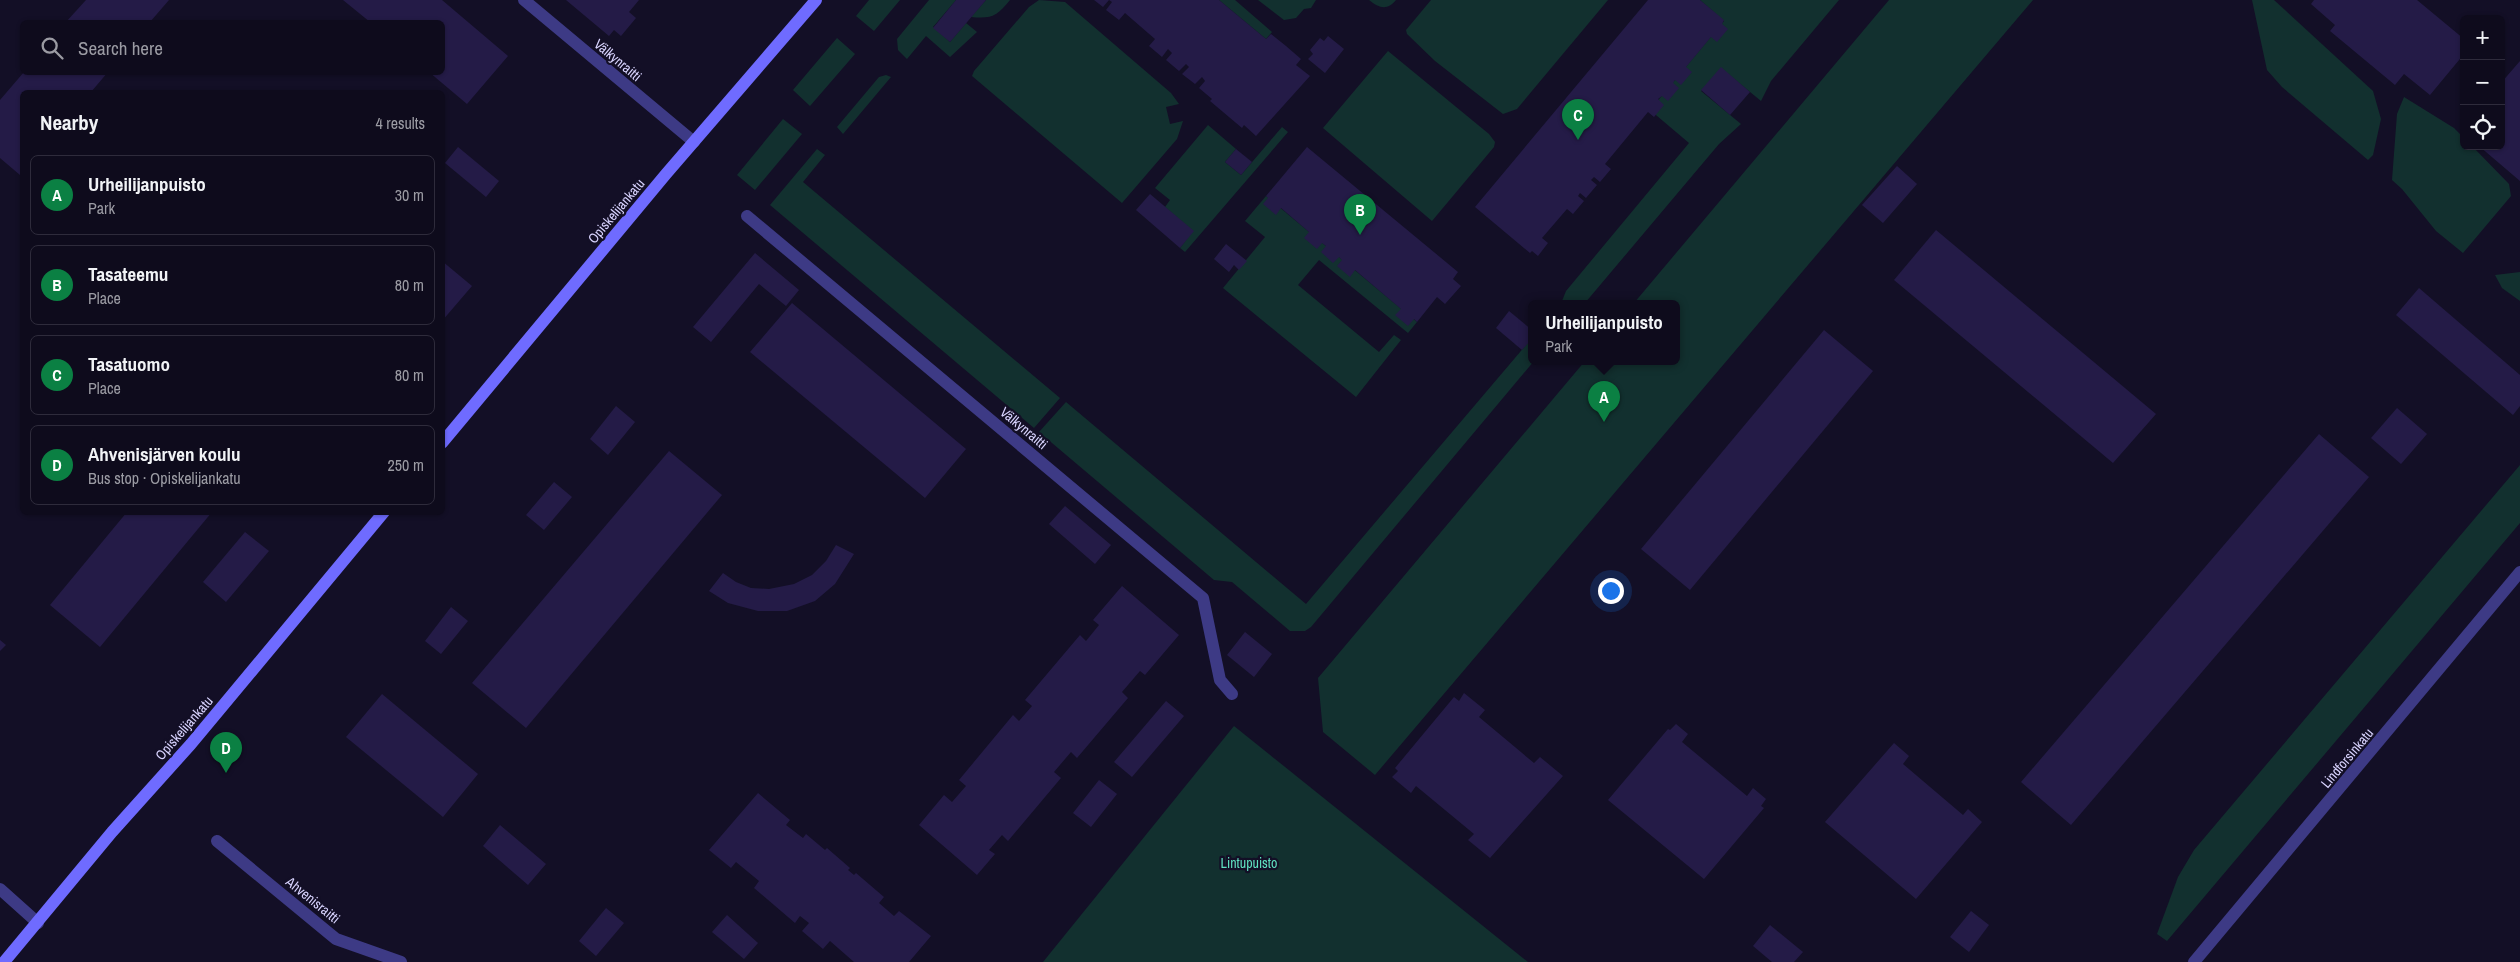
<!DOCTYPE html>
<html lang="en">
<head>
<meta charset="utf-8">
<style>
	:root { --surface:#0e0b1c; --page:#1c1929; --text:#f1f3f6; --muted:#9b9ba3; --line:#2e2b3b; --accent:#0b8043 }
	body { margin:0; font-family:"Archivo Narrow",sans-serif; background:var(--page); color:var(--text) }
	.controls { position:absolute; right:15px; top:15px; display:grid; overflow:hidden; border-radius:8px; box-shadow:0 1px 4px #0004 }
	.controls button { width:45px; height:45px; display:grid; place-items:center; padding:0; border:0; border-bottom:1px solid var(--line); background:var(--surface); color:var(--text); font:25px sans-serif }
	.you { position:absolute; left:1610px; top:590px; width:18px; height:18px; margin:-12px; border:4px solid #fff; border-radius:50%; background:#1a73e8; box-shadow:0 0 0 8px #1a73e833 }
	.badge { display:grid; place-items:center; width:32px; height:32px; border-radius:50%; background:var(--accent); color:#fff; font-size:16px; font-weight:700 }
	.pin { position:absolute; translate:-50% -41px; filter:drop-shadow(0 1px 2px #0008) }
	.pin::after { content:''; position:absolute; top:26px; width:18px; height:15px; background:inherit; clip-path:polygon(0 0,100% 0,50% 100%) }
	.popup { position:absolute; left:1528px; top:300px; width:152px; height:65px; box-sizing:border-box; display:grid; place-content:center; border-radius:8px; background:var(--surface); filter:drop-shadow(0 1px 4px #0005); font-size:16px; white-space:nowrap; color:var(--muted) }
	.popup b { font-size:19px; color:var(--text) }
	.popup::after { content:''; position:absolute; left:50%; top:100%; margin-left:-10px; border:10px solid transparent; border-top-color:var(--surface) }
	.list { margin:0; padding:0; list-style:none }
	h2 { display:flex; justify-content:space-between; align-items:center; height:65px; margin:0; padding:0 20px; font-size:21px }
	h2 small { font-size:16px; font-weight:400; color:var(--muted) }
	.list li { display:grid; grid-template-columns:32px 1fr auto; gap:15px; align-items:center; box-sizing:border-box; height:80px; margin:0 10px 10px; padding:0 10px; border:1px solid var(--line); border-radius:8px }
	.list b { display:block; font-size:19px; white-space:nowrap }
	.list p { margin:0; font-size:16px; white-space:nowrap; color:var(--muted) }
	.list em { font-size:16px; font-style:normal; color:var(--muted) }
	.icon { flex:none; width:28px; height:28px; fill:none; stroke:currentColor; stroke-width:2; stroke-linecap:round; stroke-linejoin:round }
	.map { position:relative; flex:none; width:2520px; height:962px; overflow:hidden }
	.search { position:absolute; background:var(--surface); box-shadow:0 1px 4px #0004; left:20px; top:20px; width:425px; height:55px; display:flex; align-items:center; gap:12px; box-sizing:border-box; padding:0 18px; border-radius:8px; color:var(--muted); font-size:19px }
	.panel { position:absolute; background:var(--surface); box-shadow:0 1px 4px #0004; left:20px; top:90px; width:425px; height:425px; border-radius:8px }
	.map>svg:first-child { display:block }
	.green { fill:#12302f }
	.building { fill:#241b47 }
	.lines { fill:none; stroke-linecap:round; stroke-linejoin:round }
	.lane { stroke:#3d3a85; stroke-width:12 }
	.street { stroke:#3d3a85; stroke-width:12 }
	.secondary { stroke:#6f6bff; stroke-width:12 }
	.labels { text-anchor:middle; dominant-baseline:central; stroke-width:4.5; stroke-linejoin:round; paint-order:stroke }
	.street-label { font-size:14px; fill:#d9d4ff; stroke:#130f26 }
	.park-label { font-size:14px; fill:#5fe0c0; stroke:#130f26 }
</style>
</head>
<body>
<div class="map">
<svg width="2520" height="962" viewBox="0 0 2520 962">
	<rect width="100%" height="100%" fill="#130f26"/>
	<g class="green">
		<polygon points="869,0 900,0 874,31 856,16"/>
		<polygon points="929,0 956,0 933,27 950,42 966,23 977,32 950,57 926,36 907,59 898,50 897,39"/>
		<path d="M986 0H1010C997 16 992 19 971 17Z"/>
		<polygon points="1039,0 1065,2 1171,93 1179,104 1166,107 1170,124 1183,121 1177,139 1122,203 972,76 974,71 1029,7"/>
		<polygon points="1219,0 1235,0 1272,32 1266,39"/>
		<polygon points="1258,0 1316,0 1311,8 1304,9 1296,18 1284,20"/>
		<path d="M1369 0H1396C1387 11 1379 8 1369 0Z"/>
		<polygon points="1431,0 1608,0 1517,109 1503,114 1435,61 1407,34 1406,30"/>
		<polygon points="1700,0 1839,0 1771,81 1761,101 1721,68 1701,91 1741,124 1719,144 1585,303 1564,303 1562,301 1566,291 1689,143 1650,110 1724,21"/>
		<polygon points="1889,0 2033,0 1375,775 1323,732 1318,678 1585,361 1676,361 1676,303 1634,303"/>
		<polygon points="2252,0 2274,0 2373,91 2381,119 2373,155 2368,160 2282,87 2267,70"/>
		<polygon points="837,38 855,54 810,106 793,90"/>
		<polygon points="1388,51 1489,134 1495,142 1494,147 1432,221 1323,128"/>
		<polygon points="886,75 891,77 843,134 837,127 879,77"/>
		<polygon points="2404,97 2454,128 2464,138 2464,146 2472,146 2509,184 2511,196 2463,253 2436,231 2402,189 2392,180 2397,114"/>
		<polygon points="783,119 802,134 755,190 737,175"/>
		<polygon points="1208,125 1236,149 1225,162 1241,175 1282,127 1288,132 1185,252 1180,248 1193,231 1165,207 1170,200 1155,188"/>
		<polygon points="817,149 825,155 803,182 1060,398 1034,428 770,205"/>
		<polygon points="1266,196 1417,322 1408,333 1319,260 1298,285 1379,352 1394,335 1401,340 1356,397 1223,288 1265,237 1245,221"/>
		<polygon points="2520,272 2520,301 2502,288 2495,275"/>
		<polygon points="1531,339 1532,361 1534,361 1311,627 1305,631 1290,631 1232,582 1214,580 1039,432 1066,402 1306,604"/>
		<polygon points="2520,465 2520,523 2167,941 2157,934 2178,877 2194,850"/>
		<polygon points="1234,726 1528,962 1043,962"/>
	</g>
	<g class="building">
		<polygon points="86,0 169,0 150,22 66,22"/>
		<polygon points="343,0 442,0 508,56 467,104 429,72 442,72 442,22 370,22"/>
		<polygon points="566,0 639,0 629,12 636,18 621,36 614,30 609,36"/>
		<polygon points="956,0 986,0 950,42 933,28"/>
		<polygon points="1094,0 1109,0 1103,7"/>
		<polygon points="1109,0 1219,0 1266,39 1271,34 1286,46 1301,59 1296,65 1310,76 1256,136 1244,125 1242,128 1210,101 1212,99 1199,88 1205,81 1202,77 1195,84 1182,74 1189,67 1186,64 1179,71 1166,60 1172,53 1168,49 1162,57 1149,46 1155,39 1148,33 1125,13 1119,20 1106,10 1112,2"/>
		<polygon points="1648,0 1700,0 1724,20 1722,24 1728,29 1717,42 1711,37 1686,67 1692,72 1681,85 1675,80 1673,83 1679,88 1668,101 1662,96 1658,99 1664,105 1654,117 1648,112 1605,164 1611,169 1600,182 1594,177 1591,180 1597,185 1586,198 1580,193 1578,196 1584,201 1573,214 1567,209 1542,238 1548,243 1538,256 1532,251 1530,253 1475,207"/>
		<polygon points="2314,0 2417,0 2464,39 2464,54 2430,95 2404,74 2395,85 2330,31 2335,25 2311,4"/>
		<polygon points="1328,36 1344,49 1325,73 1308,59 1313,54 1310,50 1320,38 1324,41"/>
		<polygon points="2520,61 2520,181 2479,146 2501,146 2501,83"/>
		<polygon points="1721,67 1750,92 1730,115 1701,90"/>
		<polygon points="24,72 108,72 91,92 22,92 22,172 20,175 0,158 0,100"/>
		<polygon points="458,147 499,181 486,197 445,163"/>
		<polygon points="1307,147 1458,272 1453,279 1461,286 1445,304 1437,297 1417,322 1414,319 1408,326 1395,315 1401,309 1355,270 1350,277 1337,266 1342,260 1339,257 1333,263 1321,252 1326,246 1322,243 1317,249 1304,238 1309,232 1281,208 1276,215 1263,204 1268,198 1266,196"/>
		<polygon points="1236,149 1252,162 1241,175 1225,162"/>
		<polygon points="1897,166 1917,184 1883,223 1862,205"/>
		<polygon points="1150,194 1194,231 1180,248 1136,210"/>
		<polygon points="1936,230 2156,414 2113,463 1894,280"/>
		<polygon points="1226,244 1247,261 1239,270 1234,265 1229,272 1214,259"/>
		<polygon points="755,253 799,290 786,306 759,284 711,342 693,327"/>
		<polygon points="442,261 472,286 442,321"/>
		<polygon points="2419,288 2520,375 2520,406 2513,415 2396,315"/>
		<polygon points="792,303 966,449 925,498 750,352"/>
		<polygon points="1509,311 1532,330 1532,339 1522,350 1496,328"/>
		<polygon points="1824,330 1873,371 1690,590 1641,549"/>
		<polygon points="616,406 635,422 608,455 590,439"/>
		<polygon points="2397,408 2427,434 2401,464 2371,438"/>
		<polygon points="2319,434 2369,477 2071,825 2021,782"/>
		<polygon points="669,451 722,495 526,728 472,683"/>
		<polygon points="554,482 572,497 544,530 526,515"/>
		<polygon points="1065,506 1111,545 1095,564 1049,524"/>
		<polygon points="127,512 212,512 100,647 50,605"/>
		<polygon points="245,532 269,551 226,602 203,582"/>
		<polygon points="836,545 854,554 835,584 815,601 787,611 758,611 728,603 709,591 723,573 736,582 751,588 769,589 794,584 812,575 826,561"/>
		<polygon points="1122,586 1179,635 1145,675 1140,671 1122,692 1128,698 1077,758 1071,752 1054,772 1061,778 1008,841 1002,835 989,850 995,854 977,875 919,825 944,795 952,802 966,786 959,780 1013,715 1019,721 1032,706 1025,700 1080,635 1086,641 1099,625 1093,620"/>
		<polygon points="451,607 468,621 441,654 425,641"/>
		<polygon points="1245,632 1272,654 1254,677 1227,655"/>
		<polygon points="0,640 6,645 0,651"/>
		<polygon points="1464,693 1485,710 1479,717 1534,763 1540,757 1563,776 1490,858 1468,840 1474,834 1416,786 1411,793 1392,777 1398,771 1395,768 1454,697 1459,701"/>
		<polygon points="382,694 478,774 443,817 346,737"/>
		<polygon points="1166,701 1184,716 1132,777 1114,762"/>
		<polygon points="1676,724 1688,734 1682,742 1747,796 1753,788 1766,799 1761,806 1764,808 1704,879 1608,800 1668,729 1670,730"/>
		<polygon points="1894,743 1909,756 1903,764 1963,815 1968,809 1982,822 1916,899 1825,822"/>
		<polygon points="1099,780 1117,794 1091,827 1073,813"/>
		<polygon points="758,793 790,820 786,825 803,838 806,834 825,850 827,848 850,868 848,870 854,875 856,873 884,897 879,903 894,916 899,911 931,936 909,962 854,962 830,941 823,949 802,931 809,923 800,916 795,923 754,888 759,881 736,862 731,868 709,850"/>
		<polygon points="500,825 546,864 528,885 483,846"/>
		<polygon points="606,908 624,923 596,956 579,941"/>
		<polygon points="1971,911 1989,925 1969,952 1950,937"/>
		<polygon points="727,915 758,943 744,959 712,932"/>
		<polygon points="1770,925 1803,952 1794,962 1772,962 1753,946"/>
	</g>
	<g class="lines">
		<g class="lane">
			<polyline points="524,0 694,142"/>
			<polyline points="747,216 1203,598 1220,680 1232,694"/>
			<polyline points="217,841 336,939 401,962"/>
		</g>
		<g class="street">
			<polyline points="0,889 38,923"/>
			<polyline points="2194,962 2520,572"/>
		</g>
		<g class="secondary">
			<polyline points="442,443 666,174 816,0"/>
			<polyline points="4,962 112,832 191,744 384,512"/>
		</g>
	</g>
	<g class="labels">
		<g class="street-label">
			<text transform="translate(618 60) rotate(40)">Välkynraitti</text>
			<text transform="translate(616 211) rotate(-50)">Opiskelijankatu</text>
			<text transform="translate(1024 428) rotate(40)">Välkynraitti</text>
			<text transform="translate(184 728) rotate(-49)">Opiskelijankatu</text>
			<text transform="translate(2347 758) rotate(-50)">Lindforsinkatu</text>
			<text transform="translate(313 900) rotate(39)">Ahvenisraitti</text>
		</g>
		<g class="park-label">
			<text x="1249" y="863">Lintupuisto</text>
		</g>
	</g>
</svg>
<div class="controls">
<button>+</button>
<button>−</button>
<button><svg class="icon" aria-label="locate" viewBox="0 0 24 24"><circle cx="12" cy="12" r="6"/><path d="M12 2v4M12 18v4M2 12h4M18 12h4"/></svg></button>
</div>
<div class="you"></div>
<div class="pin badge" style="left:1604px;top:422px">A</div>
<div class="popup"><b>Urheilijanpuisto</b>Park</div>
<div class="pin badge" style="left:1360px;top:235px">B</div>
<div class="pin badge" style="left:1578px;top:140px">C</div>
<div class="pin badge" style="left:226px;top:773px">D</div>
<div class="search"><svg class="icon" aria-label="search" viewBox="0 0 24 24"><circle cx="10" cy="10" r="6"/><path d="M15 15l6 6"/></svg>Search here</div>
<section class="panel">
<h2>Nearby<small>4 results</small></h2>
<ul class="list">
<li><span class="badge">A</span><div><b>Urheilijanpuisto</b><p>Park</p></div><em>30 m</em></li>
<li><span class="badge">B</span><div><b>Tasateemu</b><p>Place</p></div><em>80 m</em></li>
<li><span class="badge">C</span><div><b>Tasatuomo</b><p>Place</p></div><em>80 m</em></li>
<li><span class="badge">D</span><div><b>Ahvenisjärven koulu</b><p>Bus stop · Opiskelijankatu</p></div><em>250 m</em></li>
</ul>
</section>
</div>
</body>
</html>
